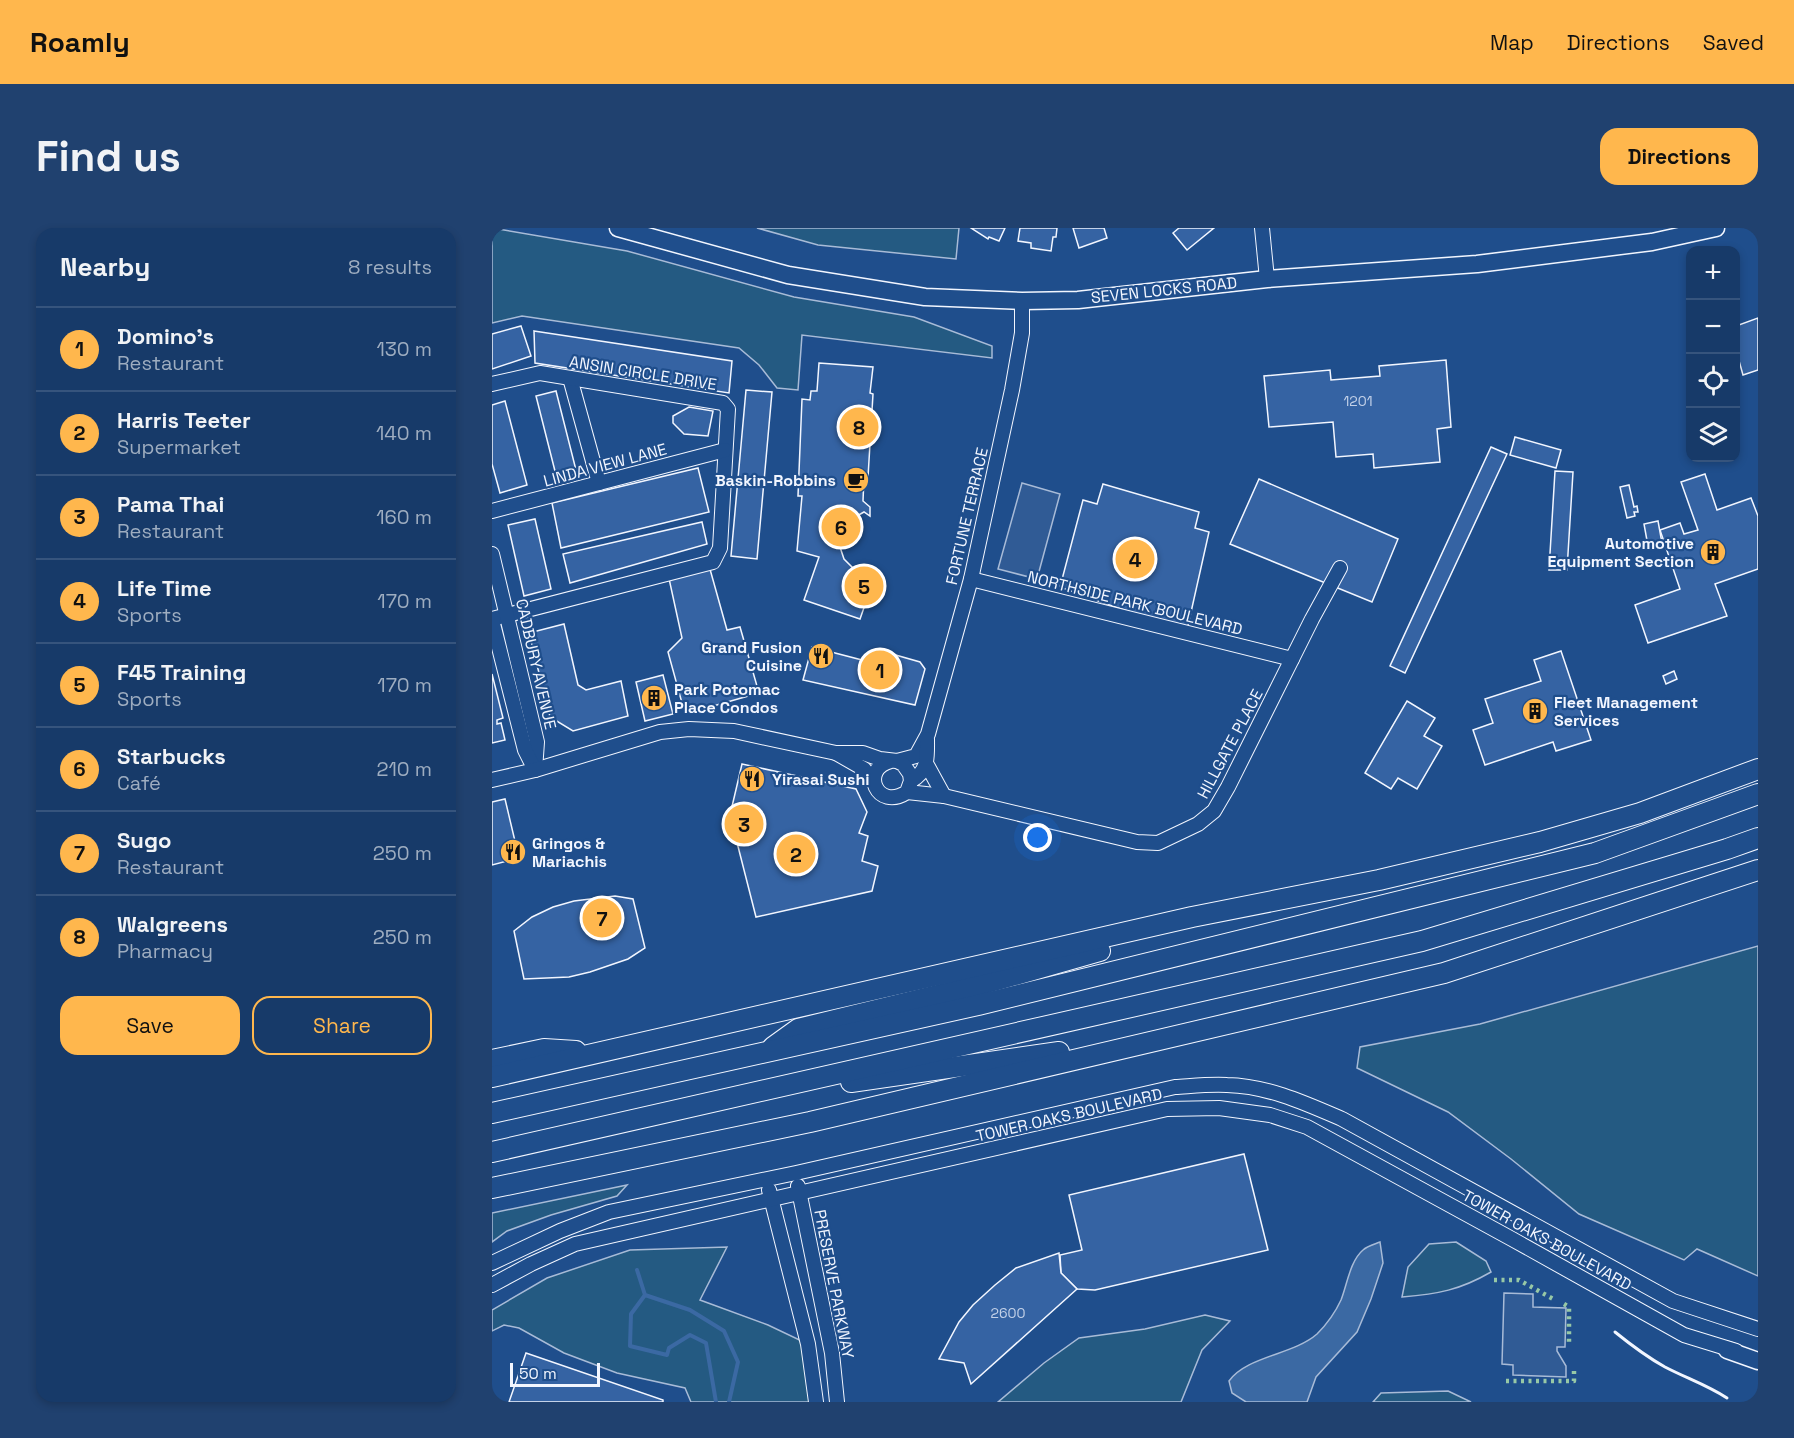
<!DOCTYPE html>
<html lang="en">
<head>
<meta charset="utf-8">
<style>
	:root { --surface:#173a69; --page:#20416f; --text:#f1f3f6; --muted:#9eadc0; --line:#36547d; --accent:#ffb74d }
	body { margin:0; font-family:"Space Grotesk",sans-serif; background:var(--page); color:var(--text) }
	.controls { position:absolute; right:18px; top:18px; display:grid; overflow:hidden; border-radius:12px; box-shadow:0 3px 9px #0003 }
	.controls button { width:54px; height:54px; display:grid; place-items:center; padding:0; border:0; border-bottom:2px solid var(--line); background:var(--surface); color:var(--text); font:30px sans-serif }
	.scale { position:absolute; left:18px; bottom:15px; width:90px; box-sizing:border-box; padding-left:6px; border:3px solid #f2f6ff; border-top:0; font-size:16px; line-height:21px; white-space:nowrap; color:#f2f6ff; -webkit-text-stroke:4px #1f4e8c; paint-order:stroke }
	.you { position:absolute; left:546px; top:610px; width:21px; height:21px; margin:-15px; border:4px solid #fff; border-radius:50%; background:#1a73e8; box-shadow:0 0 0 9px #1a73e833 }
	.badge { display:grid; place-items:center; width:39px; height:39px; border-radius:50%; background:var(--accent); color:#111; font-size:20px; font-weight:700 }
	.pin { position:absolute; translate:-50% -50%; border:3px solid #fff; box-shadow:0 2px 6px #0006 }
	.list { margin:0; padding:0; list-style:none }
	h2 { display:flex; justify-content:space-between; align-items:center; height:78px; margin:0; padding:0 24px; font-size:26px }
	h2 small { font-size:20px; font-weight:400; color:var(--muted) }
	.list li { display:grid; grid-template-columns:39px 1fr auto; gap:18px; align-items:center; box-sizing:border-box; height:84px; padding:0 24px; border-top:2px solid var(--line) }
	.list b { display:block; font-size:22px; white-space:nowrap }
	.list p { margin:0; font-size:20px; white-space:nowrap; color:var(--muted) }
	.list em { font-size:20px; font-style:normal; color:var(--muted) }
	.actions { display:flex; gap:12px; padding:18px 24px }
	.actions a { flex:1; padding:14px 0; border:2px solid var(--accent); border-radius:18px; text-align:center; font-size:21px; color:var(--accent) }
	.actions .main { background:var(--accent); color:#111 }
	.icon { flex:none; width:33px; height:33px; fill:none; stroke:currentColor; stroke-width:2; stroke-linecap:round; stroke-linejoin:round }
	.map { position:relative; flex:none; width:1266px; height:1174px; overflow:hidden; border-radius:18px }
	header { display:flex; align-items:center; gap:36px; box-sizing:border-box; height:84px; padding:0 30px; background:var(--accent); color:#111 }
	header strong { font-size:28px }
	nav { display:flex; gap:33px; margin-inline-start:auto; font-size:21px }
	.intro { display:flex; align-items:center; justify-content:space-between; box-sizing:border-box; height:144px; padding:0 36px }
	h1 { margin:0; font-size:42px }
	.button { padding:15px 27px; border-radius:18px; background:var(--accent); color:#111; font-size:21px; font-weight:700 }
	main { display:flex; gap:36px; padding:0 36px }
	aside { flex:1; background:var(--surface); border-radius:18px; box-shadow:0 3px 9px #0003 }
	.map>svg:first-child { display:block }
	.green { fill:#245a82; stroke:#a8bbd7; stroke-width:1.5 }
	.parking { fill:#305b95; stroke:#a8bbd7; stroke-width:1.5 }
	.water { fill:#3b69a3; stroke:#a8bbd7; stroke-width:1.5 }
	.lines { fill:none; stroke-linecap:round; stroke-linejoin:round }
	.stream { stroke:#3b69a3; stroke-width:4 }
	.building { fill:#3563a3; stroke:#f2f6ff; stroke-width:1.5 }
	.minor-casing { stroke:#f2f6ff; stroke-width:16 }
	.major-casing { stroke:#f2f6ff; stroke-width:19 }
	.highway-casing { stroke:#f2f6ff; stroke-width:22 }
	.minor { stroke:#1f4e8c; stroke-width:14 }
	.major { stroke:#1f4e8c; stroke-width:16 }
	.highway { stroke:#1f4e8c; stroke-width:20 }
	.hedge { stroke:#97c8a6; stroke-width:4.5; stroke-dasharray:3 4.5; stroke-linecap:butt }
	.wall { stroke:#f2f6ff; stroke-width:3 }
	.labels { text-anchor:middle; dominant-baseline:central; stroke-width:4.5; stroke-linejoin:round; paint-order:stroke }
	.number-label { font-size:14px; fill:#c3d1e8 }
	.street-label { font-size:16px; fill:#f2f6ff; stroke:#1f4e8c }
	.poi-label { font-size:16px; font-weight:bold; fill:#f2f6ff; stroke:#1f4e8c; text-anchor:start }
</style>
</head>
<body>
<header>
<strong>Roamly</strong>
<nav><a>Map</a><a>Directions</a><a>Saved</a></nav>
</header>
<div class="intro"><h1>Find us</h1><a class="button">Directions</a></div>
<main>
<aside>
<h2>Nearby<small>8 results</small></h2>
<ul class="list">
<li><span class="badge">1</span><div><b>Domino's</b><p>Restaurant</p></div><em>130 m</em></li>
<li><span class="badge">2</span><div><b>Harris Teeter</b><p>Supermarket</p></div><em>140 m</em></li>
<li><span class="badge">3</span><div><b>Pama Thai</b><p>Restaurant</p></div><em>160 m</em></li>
<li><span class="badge">4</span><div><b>Life Time</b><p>Sports</p></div><em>170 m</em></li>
<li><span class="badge">5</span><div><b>F45 Training</b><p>Sports</p></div><em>170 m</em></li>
<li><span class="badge">6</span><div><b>Starbucks</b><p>Café</p></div><em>210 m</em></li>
<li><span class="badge">7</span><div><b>Sugo</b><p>Restaurant</p></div><em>250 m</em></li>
<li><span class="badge">8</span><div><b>Walgreens</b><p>Pharmacy</p></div><em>250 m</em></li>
</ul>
<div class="actions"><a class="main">Save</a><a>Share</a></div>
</aside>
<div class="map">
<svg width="1266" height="1174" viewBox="0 0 1266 1174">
	<rect width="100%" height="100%" fill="#1f4e8c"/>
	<g class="green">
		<polygon points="0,0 135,23 302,69 422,89 500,118 500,130 310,107 306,162 285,160 267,137 247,120 30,88 0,95"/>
		<polygon points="265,0 467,0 464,31 326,17"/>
		<polygon points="1266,718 1266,1048 1205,1021 1192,1032 1087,986 1019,931 956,884 865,840 868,819 988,796"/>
		<polygon points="135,957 125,968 59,987 15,1003 0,1014 0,985"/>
		<path d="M964 1014 994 1033 999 1044C968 1062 946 1066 910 1069L916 1039 937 1016Z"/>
		<polygon points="235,1019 208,1072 276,1097 316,1116 324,1174 199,1174 193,1160 125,1145 72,1125 27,1100 12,1097 0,1103 0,1082 55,1050 138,1022"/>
		<polygon points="713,1087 738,1093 710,1122 689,1174 506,1174 552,1135 587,1110 653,1101"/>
		<polygon points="956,1163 979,1174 881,1174 889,1165"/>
	</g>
	<g class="parking">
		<polygon points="530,255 568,266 545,351 506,341"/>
		<polygon points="1012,1065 1041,1066 1041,1079 1074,1080 1073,1119 1065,1119 1065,1123 1074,1138 1074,1149 1021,1147 1021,1137 1010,1136"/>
	</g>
	<path class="water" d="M888 1014 891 1035 879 1071 865 1104 824 1149 815 1174H754L740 1165 737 1153C755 1128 801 1127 825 1106 835 1096 843 1085 849 1072 855 1057 858 1033 871 1022 875 1018 883 1016 888 1014Z"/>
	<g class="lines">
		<g class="stream">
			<polyline points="145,1042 153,1067 198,1082 232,1103 246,1134 237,1174"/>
			<polyline points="153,1067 139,1086 138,1118 175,1127 177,1120 198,1107 214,1115 224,1174"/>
		</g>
	</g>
	<g class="building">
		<polygon points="479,0 513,0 507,13 497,9 496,11"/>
		<polygon points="528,0 565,0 564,9 561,9 559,23 539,20 539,15 526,13"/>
		<polygon points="581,0 612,0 615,10 587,20"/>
		<polygon points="687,0 722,0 695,22 681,5"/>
		<polygon points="1266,90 1266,142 1251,147 1244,122 1244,98"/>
		<polygon points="29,98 39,128 0,141 0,106"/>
		<polygon points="42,103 240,133 237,165 43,135"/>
		<polygon points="954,132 959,199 945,201 948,234 882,240 881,226 844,229 841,194 777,199 772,148 838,142 839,152 888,148 887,138"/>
		<polygon points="327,135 381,139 378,165 381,166 376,249 372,249 371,273 378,279 378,288 372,284 354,294 346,313 352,331 361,340 372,343 381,354 368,391 312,372 327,329 305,323 310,268 306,268 310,171 318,172 319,163 325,163"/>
		<polygon points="254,162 280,164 265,331 239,328"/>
		<polygon points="64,163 85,246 65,251 44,168"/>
		<polygon points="13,173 35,257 8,265 0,236 0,177"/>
		<polygon points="197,179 221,183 216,208 192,206 181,195 181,188"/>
		<polygon points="1023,209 1069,222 1064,240 1018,227"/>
		<polygon points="999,219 1015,226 913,445 898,438"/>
		<polygon points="206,240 217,284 69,320 60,275"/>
		<polygon points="1063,243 1081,244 1075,342 1057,342"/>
		<polygon points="1213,246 1225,282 1259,270 1266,288 1266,341 1223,356 1235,388 1156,415 1143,377 1188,361 1168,302 1188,295 1192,306 1206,302 1189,254"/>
		<polygon points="767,251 906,311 880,374 738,316"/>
		<polygon points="611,256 707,284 703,300 717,304 695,402 620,378 568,359 591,272 605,276"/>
		<polygon points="1137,257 1142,279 1145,278 1146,284 1142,284 1143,288 1135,290 1128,259"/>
		<polygon points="43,291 59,361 32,368 16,297"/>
		<polygon points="1166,293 1170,315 1156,318 1152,296"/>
		<polygon points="210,294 215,316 78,355 71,326"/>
		<polygon points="216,334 235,402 248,399 267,465 193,486 176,424 190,410 176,346"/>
		<polygon points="72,396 86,457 94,462 129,453 136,488 81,503 58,489 37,405"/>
		<polygon points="320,419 397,439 400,426 428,434 433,441 423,477 311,452"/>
		<polygon points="1069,423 1099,512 1064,523 1061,514 993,537 981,502 1001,495 993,471 1049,453 1042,432"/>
		<polygon points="1182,443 1185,451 1174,456 1171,448"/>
		<polygon points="0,446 11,490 5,492 5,496 9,495 13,512 0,515"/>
		<polygon points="171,447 181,486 153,493 144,454"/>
		<polygon points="915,473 943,490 932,508 950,518 925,561 906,550 899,561 873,545"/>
		<polygon points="250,536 364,561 375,584 367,605 376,608 370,633 386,638 380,663 264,689 238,587"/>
		<polygon points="13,571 27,630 0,637 0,574"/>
		<polygon points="123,668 141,671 153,720 136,731 98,744 77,749 32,751 22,703 40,689 61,679 82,673"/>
		<polygon points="752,926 776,1022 603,1062 585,1061 569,1045 568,1027 590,1022 577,967"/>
		<polygon points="567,1025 569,1045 585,1061 479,1156 472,1135 447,1131 467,1094 481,1077 503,1057 524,1040"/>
		<polygon points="34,1125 171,1172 171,1174 17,1174"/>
	</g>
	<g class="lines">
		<g class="minor-casing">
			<g id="minor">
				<polyline points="770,0 775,51"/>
				<polyline points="78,150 107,255"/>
				<polyline points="0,156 48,145 231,175 236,181 228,320 221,334 0,391"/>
				<polyline points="0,283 233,222"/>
				<polyline points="0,326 45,514 43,542"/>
				<polyline points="479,351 800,431"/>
				<polyline points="0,392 33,522 42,540"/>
				<polyline points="344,525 372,541 382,554"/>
				<polyline points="405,533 424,528 436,506 479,351 520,162 530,105 530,73"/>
				<polyline points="435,537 452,568"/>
				<path d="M0 552 43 542 168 504 197 501 242 503 344 525H371L388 531 405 533 411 536 418 546 419 553 415 564C385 584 367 541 399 533"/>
				<path d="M419 553C437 543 435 529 435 511"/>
				<polyline points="415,564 452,568 645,614 666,615 706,596 722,583 736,559 820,391 848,340"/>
				<polyline points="306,958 340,1125 345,1174"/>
				<polyline points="277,962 316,1116 324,1174"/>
				<path d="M0 1035 68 1003 117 984 304 945 683 859C700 858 718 856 735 857 776 858 813 875 850 891L1181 1073 1266 1101"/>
				<polyline points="0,1057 39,1036 83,1016 675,881 727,880 778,887 815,899 1020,1011 1192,1107 1244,1123"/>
			</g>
		</g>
		<g class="major-casing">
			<g id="major">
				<polyline points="126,0 296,47 433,69 530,73 586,72 775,51 985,36 1160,14 1224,0"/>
				<polyline points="1235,1122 1266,1133"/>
			</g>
		</g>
		<g class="highway-casing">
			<g id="highway">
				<polyline points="281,819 306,801 495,755 608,723"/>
				<polyline points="0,832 52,821 84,823"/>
				<polyline points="0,849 700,689 887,652 1048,614 1148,585 1266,541"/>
				<polyline points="359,854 567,824"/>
				<polyline points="0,885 486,777 1103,625 1266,566"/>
				<polyline points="0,924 930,713 1235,621 1266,610"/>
				<polyline points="0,960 318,894 952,745 1266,642"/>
			</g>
		</g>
		<use href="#minor" class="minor"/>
		<use href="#major" class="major"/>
		<use href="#highway" class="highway"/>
		<g class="hedge">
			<polyline points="1002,1052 1027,1052 1063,1072"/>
			<polyline points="1072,1076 1077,1079 1077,1118"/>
			<polyline points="1014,1153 1082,1153 1082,1143"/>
		</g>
		<path class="wall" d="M1123 1104C1139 1117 1155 1129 1173 1139 1194 1150 1215 1157 1235 1170"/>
	</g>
	<defs>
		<g id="cafe-disc" transform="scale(1.35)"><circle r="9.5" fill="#ffb74d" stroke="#1f4e8c"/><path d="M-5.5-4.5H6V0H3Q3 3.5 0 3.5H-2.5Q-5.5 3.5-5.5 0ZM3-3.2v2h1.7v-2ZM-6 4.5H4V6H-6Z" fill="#111"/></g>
		<g id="building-disc" transform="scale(1.35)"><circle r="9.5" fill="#ffb74d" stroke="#1f4e8c"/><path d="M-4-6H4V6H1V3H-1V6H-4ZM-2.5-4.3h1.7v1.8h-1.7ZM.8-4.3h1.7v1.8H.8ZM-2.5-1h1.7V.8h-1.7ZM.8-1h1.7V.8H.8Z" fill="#111"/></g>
		<g id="restaurant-disc" transform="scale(1.35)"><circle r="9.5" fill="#ffb74d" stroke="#1f4e8c"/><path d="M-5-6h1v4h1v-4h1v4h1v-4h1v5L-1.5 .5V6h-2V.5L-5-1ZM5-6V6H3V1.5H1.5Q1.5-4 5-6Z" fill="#111"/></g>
	</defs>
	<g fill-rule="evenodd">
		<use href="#cafe-disc" x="364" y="252"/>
		<use href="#building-disc" x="1221" y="324"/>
		<use href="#restaurant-disc" x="329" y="428"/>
		<use href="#building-disc" x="162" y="470"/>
		<use href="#building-disc" x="1043" y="483"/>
		<use href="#restaurant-disc" x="260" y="551"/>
		<use href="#restaurant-disc" x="21" y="624"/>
	</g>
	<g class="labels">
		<g class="number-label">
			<text x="866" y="173">1201</text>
			<text x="516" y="1085">2600</text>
		</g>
		<g class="street-label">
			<text transform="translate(672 62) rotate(-6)">SEVEN LOCKS ROAD</text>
			<text transform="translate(151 145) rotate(9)">ANSIN CIRCLE DRIVE</text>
			<text transform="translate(113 237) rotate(-15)">LINDA VIEW LANE</text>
			<text transform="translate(475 288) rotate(-77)">FORTUNE TERRACE</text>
			<text transform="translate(643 375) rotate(14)">NORTHSIDE PARK BOULEVARD</text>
			<text transform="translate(44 436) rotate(77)">CADBURY AVENUE</text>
			<text transform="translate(738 516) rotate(-62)">HILLGATE PLACE</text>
			<text transform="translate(577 887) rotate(-13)">TOWER OAKS BOULEVARD</text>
			<text transform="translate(1055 1012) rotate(29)">TOWER OAKS BOULEVARD</text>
			<text transform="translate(342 1056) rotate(79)">PRESERVE PARKWAY</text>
		</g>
		<g class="poi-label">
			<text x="344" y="252" text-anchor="end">Baskin-Robbins</text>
			<text x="1202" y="315" text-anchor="end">Automotive<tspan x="1202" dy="18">Equipment Section</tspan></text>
			<text x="310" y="419" text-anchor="end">Grand Fusion<tspan x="310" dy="18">Cuisine</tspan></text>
			<text x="182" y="461">Park Potomac<tspan x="182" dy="18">Place Condos</tspan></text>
			<text x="1062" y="474">Fleet Management<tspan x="1062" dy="18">Services</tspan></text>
			<text x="280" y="551">Yirasai Sushi</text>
			<text x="40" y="615">Gringos &amp;<tspan x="40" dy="18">Mariachis</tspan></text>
		</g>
	</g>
</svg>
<div class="controls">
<button>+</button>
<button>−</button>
<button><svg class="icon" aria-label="locate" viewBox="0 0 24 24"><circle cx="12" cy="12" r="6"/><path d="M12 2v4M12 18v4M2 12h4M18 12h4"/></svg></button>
<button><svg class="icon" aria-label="layers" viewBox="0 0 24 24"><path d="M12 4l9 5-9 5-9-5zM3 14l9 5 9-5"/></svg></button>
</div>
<div class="scale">50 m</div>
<div class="you"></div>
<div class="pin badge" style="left:388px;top:442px">1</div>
<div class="pin badge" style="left:304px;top:626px">2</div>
<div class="pin badge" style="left:252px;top:596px">3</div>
<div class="pin badge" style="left:643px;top:331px">4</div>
<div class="pin badge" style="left:372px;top:358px">5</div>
<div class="pin badge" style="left:349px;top:299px">6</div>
<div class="pin badge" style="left:110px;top:690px">7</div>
<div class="pin badge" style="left:367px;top:199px">8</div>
</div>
</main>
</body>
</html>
